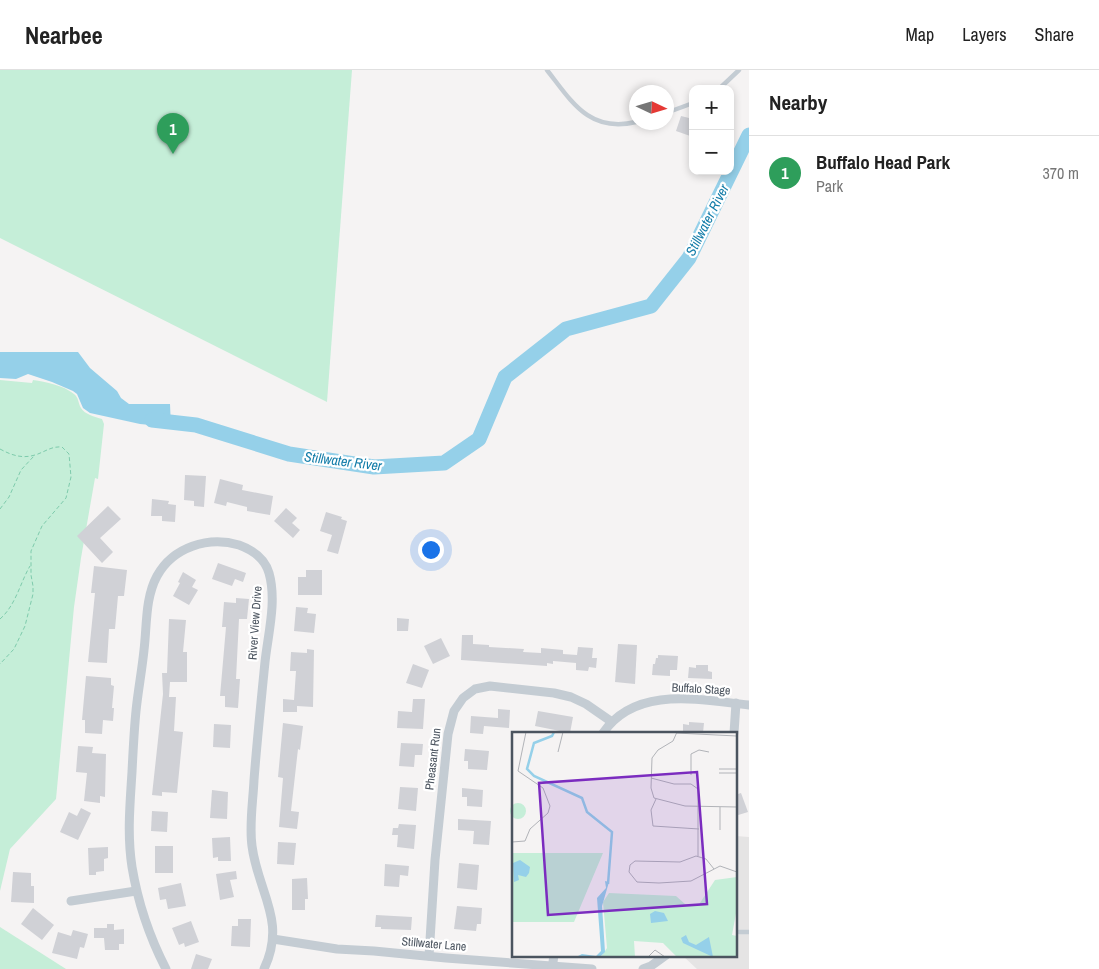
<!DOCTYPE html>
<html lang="en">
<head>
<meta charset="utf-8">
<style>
	:root { --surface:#fff; --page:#f2f2f2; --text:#222; --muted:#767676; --line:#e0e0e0; --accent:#2566dc }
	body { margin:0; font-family:"Archivo Narrow",sans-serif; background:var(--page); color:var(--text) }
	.controls { position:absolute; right:15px; top:15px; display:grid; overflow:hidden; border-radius:10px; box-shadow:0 2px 8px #0003 }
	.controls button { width:45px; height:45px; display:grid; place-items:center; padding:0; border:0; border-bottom:1px solid var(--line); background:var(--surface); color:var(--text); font:25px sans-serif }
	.compass { position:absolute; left:629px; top:15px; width:45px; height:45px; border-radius:50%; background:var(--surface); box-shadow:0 2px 8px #0003; rotate:94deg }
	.you { position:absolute; left:430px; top:479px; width:18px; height:18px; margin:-12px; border:4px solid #fff; border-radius:50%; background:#1a73e8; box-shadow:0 0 0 8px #1a73e833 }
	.badge { display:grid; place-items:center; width:32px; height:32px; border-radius:50%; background:var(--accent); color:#fff; font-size:16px; font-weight:700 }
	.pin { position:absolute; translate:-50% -41px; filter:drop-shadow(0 1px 2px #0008) }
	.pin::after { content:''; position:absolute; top:26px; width:18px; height:15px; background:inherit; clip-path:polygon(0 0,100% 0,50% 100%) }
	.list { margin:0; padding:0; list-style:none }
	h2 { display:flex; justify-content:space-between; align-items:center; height:65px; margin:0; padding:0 20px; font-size:21px }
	h2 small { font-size:16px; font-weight:400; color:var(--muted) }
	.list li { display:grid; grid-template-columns:32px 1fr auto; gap:15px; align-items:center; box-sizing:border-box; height:75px; padding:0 20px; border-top:1px solid var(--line) }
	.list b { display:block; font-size:19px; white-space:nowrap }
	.list p { margin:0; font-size:16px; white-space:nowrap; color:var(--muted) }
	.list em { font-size:16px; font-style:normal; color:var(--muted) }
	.map { position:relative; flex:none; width:749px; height:899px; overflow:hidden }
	header { display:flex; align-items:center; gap:30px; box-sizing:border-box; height:70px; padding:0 25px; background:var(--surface); border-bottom:1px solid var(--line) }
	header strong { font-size:24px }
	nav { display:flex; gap:28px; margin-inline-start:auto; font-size:18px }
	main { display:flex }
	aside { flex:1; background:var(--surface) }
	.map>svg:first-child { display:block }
	.education { fill:#e5e4e4 }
	.green { fill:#c5eed8 }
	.water { fill:#95d0e9 }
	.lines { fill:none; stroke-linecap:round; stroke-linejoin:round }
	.river { stroke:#95d0e9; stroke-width:15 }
	.building { fill:#d0d1d6 }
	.path { stroke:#7ecbac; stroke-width:1; stroke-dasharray:4 2.5; stroke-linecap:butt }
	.lane { stroke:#c4ccd3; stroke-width:4.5 }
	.street { stroke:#c4ccd3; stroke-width:9 }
	.labels { text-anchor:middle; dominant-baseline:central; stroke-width:4.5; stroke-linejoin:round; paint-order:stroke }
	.street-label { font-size:12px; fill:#4b545f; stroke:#fff }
	.water-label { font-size:14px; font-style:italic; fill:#147da9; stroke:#fff }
	.inset-river { fill:none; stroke:#95d0e9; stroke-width:2.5 }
	.inset-road { fill:none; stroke:#b1b3b8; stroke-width:1 }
	.view { fill:#7b2cbf; fill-opacity:0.15; stroke:#7b2cbf; stroke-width:2.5 }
	.inset-edge { fill:none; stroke:#4b545f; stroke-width:2.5 }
</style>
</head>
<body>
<header>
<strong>Nearbee</strong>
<nav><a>Map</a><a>Layers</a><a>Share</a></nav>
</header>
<main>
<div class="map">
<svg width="749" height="899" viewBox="0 0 749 899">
	<rect width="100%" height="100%" fill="#f5f3f3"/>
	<polygon class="education" points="735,766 749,767 749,899 697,899 682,885 735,885"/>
	<g class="green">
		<polygon points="0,0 352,0 327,332 0,168"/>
		<path d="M0 310 32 313 33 310C46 312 63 315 74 324 79 328 78 333 81 338 84 344 95 347 102 349L104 354 98 409 95 408 81 488 74 537 56 729 10 779 0 821Z"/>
		<polygon points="0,857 66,899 0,899"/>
	</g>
	<polygon class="water" points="0,282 78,282 90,298 117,321 121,328 129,334 170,334 171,357 140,354 90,343 83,338 77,324 73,321 52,312 28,304 16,309 0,308"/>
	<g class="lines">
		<polyline class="river" points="152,350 196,355 289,384 374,397 444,393 479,369 505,307 566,259 651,236 689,188 749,65"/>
	</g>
	<g class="building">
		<polygon points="681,46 693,49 693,67 676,61"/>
		<polygon points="185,405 206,406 204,437 194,436 194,431 184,430"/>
		<polygon points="220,409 243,415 242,420 273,426 270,445 247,441 247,437 227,432 226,436 214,433"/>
		<polygon points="152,429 169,431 168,434 176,435 175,452 162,451 162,446 151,446"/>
		<polygon points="108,436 121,449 100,468 113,482 102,493 77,466"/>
		<polygon points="286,438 297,448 292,453 300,460 293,468 274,451"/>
		<polygon points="326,442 342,447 341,449 347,451 338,484 327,481 332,465 320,461"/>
		<polygon points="218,493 246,503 243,512 235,509 232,516 212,509"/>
		<polygon points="94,496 127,500 124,526 118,526 115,559 109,559 107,593 88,592 95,523 91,523"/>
		<polygon points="306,500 322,500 322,525 298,525 298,507 306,507"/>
		<polygon points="183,502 196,510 192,517 198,520 189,535 173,526 180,513 178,512"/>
		<polygon points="236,528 249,529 247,549 239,549 236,609 240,609 238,638 225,637 225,626 220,626 226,557 222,557 224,532 236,533"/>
		<polygon points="296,537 308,538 307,543 316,544 314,563 294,561"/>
		<polygon points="397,548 409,549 408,561 397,561"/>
		<polygon points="169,549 186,550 183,582 187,582 187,612 170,612 169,627 176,627 174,661 183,662 177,723 162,722 162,726 152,725 163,624 162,603 167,603"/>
		<polygon points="462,565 473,565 473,574 489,575 489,577 524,579 523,582 541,583 541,578 563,580 563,584 577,585 578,577 593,578 592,588 597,588 596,598 589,597 588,601 576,600 576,593 553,591 553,594 547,593 547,596 461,590"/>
		<polygon points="441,568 450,586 433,594 424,576"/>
		<polygon points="618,574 637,575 635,614 615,612"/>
		<polygon points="307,579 314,580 313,637 297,636 297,642 283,642 283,629 294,630 296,601 290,601 291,582 307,583"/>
		<polygon points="658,585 678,586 677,600 670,600 670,606 652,605 653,594 655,594 656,588 658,588"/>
		<polygon points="413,594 429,600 422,618 406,613"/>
		<polygon points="696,595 708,595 708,601 712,602 712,609 688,608 689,597 696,598"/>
		<polygon points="86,606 111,608 111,615 114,616 112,638 114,638 113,651 103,650 102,664 85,663 85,650 82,650"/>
		<polygon points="413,629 425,629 423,659 397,658 398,641 412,642"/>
		<polygon points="498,639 510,640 509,658 484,656 483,664 470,663 471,646 498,648"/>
		<polygon points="538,641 573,647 570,663 535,656"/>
		<polygon points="689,652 704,653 703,663 683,663 683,654 689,655"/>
		<polygon points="283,653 303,656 300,680 298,679 291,741 299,742 297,759 279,757 283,708 278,707"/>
		<polygon points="214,654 231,655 230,678 213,677"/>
		<polygon points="401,673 423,674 422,685 415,685 414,697 399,696"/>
		<polygon points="78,676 93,677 92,683 106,684 105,727 100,726 100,733 84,731 87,703 76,702"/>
		<polygon points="465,679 489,681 487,700 468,699 468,691 464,691"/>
		<polygon points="400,717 418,718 416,741 398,739"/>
		<polygon points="462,718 483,720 482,737 467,736 467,727 462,727"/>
		<polygon points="212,720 228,722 227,749 210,748"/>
		<polygon points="741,723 748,742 735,746 735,725"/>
		<polygon points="81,738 91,743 78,770 60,762 69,742 77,746"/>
		<polygon points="152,741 168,742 167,762 151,761"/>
		<polygon points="458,749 491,751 489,775 473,774 474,761 458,760"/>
		<polygon points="399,754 416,755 414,779 397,777 398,765 392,765 393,758 398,758"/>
		<polygon points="230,767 231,791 218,791 218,787 213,788 212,768"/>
		<polygon points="278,772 296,773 294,795 277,794"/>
		<rect x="155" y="776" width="18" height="27"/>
		<polygon points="108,777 108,788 104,789 104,801 96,802 96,805 89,805 88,778"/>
		<polygon points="459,793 479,795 477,820 457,818"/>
		<polygon points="385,794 409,796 408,806 400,805 399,817 384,816"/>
		<polygon points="236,801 237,809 230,810 234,827 220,830 216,804"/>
		<polygon points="13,802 31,803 31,816 34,816 34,833 11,832"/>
		<polygon points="307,808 308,829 305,829 305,840 292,840 292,809"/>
		<polygon points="181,813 186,836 168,839 166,829 160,830 158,818"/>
		<polygon points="457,836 482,838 481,854 477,854 476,861 454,859"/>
		<polygon points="33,838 54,855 42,870 21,854"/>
		<polygon points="376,845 412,847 411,860 381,859 381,857 375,857"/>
		<polygon points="238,849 251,849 250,877 231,876 232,856 238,856"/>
		<polygon points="191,851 199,872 185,877 184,873 179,875 172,858"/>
		<polygon points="107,854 114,854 114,860 124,859 124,874 119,874 119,880 105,880 104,868 94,868 94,858 107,858"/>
		<polygon points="73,860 88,864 84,878 80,877 77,889 52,883 58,862 71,866"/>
		<polygon points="196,884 212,889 208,899 191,899"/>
	</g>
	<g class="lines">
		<g class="path">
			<path d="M0 379C11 385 22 389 35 385 45 382 51 376 62 377L69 384 71 407 66 428 42 456 31 481V505L33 516V524L25 556 14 579 0 594"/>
			<polyline points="0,439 9,427 21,400 34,386"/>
			<path d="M0 549C16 535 20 513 30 496"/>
		</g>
		<g class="lane">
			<path d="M547 0C572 32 589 63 636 52"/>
			<polyline points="719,19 739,0"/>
			<polyline points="666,43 693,33"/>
			<polyline points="739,862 749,862"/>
		</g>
		<g class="street">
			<path d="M603 663C636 615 700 630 749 635"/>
			<polyline points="734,663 736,633"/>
			<polyline points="71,831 136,821"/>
			<polyline points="273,869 337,879 374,881 446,888 592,899"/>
			<polyline points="429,886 435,790 448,664 454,641 463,628 475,619 490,616 554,623 571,627 586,634 612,652"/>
			<path d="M166 899C149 866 138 833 132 797 127 765 130 734 132 702 133 682 134 661 136 641 138 621 142 600 144 580 147 556 145 528 157 506 173 477 208 466 239 475 253 480 265 489 269 503 277 531 268 564 265 592 261 632 257 671 254 710 253 732 249 755 252 776 258 823 287 850 264 899"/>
			<polyline points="552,899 554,885"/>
			<polyline points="643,899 651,896 666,885"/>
		</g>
	</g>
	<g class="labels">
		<g class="street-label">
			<text transform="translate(255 553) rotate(-86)">River View Drive</text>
			<text transform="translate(701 619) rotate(3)">Buffalo Stage</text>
			<text transform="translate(433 689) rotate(-83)">Pheasant Run</text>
			<text transform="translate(434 874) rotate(5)">Stillwater Lane</text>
		</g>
		<g class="water-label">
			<text transform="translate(707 150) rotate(-63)">Stillwater River</text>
			<text transform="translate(343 391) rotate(7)">Stillwater River</text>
		</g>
	</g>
	<g transform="translate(512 662)">
		<rect width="225" height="225" fill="#f5f3f3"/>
		<path d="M-2 79a8 8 0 1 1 16 0a8 8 0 1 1-16 0ZM0 121H91L62 190H0ZM225 145V176L220 203 225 204V225H165L151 211 122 209 123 225H89L95 216 91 170 97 161 164 164 173 172 186 174 203 148Z" fill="#c5eed8"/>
		<path d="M8 128 18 135 17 141 14 145 6 143 7 148 2 150 1 131ZM93 149 97 150 90 174 93 220 88 225H64L70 222 84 224 89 219 85 166 94 156ZM143 179 152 181 156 189 139 191 138 182ZM174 203 177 210 184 213 197 205 201 225 171 211 169 206Z" fill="#95d0e9"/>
		<path class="inset-river" d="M42 0 40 4 22 11 15 37 22 44 70 66 75 80 100 100 96 152"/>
		<path class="inset-road" d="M165 0 161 9 146 18 140 26 139 56 142 66 173 74 225 75M164 1 225 4M46 20 51 0M207 37H225M207 41H225M179 43V22L187 18 197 20M139 46 162 52H179L186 57V124M144 67 139 78 141 94 187 97M208 75V98M0 110 13 109 18 97 36 81 38 74 31 56 6 39 14 0M202 137 194 127 184 124 168 130 123 129 118 133 117 140 125 150 147 151 179 149 208 134 225 140M136 225 143 218 153 225"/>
		<path class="view" d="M185 40 195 172 36 183 27 51Z"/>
		<rect width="225" height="225" class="inset-edge"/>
	</g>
</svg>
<div class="controls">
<button>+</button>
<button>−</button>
</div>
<svg class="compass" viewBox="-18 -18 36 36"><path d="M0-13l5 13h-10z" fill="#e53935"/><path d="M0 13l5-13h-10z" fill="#767676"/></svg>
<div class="you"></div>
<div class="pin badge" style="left:173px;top:84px;background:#2e9e5b">1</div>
</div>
<aside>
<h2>Nearby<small></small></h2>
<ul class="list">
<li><span class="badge" style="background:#2e9e5b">1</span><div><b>Buffalo Head Park</b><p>Park</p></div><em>370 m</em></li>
</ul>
</aside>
</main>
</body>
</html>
